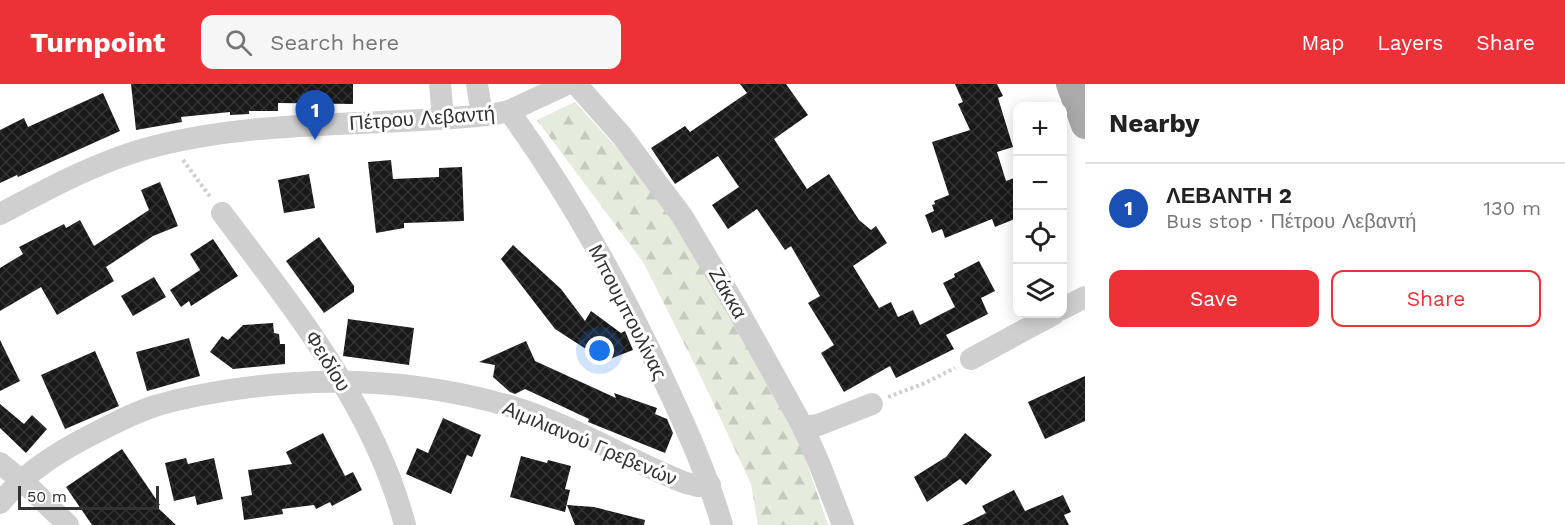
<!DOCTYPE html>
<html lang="en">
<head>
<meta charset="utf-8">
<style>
	:root { --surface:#fff; --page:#f6f6f6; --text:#222; --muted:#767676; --line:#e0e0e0; --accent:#ec3237 }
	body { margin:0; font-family:"Work Sans",sans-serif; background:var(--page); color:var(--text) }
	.controls { position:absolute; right:18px; top:18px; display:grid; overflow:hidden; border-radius:12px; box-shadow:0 3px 15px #0003 }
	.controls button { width:54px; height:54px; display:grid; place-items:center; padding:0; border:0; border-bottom:2px solid var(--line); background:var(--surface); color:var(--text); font:30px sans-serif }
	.scale { position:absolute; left:18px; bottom:15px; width:141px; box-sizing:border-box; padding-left:6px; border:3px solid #323232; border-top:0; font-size:16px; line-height:21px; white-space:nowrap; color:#323232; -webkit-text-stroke:4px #fff; paint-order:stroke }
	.you { position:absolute; left:600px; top:267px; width:21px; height:21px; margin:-15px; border:4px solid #fff; border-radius:50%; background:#1a73e8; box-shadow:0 0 0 9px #1a73e833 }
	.badge { display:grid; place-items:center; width:39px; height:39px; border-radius:50%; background:var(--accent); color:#fff; font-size:20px; font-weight:700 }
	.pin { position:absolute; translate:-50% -50px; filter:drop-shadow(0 2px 3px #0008) }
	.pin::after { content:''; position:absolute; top:32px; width:21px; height:18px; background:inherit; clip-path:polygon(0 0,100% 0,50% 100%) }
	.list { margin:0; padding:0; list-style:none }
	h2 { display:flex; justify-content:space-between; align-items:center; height:78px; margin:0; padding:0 24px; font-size:26px }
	h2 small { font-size:20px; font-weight:400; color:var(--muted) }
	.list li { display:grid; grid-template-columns:39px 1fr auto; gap:18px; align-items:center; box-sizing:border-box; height:90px; padding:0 24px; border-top:2px solid var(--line) }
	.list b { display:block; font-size:22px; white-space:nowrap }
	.list p { margin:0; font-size:20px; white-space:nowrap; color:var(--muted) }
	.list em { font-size:20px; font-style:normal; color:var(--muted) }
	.actions { display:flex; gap:12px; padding:18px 24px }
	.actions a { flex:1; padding:14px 0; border:2px solid var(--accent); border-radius:12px; text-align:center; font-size:21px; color:var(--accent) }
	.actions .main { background:var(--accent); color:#fff }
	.icon { flex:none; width:33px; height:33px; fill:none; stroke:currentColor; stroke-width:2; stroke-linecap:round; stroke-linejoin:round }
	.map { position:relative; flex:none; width:1085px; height:441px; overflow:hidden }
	header { display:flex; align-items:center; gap:36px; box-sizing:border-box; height:84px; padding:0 30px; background:var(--accent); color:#fff }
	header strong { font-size:28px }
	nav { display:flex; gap:33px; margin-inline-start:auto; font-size:21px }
	.search { width:420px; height:54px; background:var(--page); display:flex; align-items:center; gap:15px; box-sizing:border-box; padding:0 21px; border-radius:12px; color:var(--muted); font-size:22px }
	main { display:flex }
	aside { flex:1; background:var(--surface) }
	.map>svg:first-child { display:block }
	.forest { fill:url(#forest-firs) }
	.building { fill:url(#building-cross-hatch) }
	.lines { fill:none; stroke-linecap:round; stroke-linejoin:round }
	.path { stroke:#cfcfcf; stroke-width:4; stroke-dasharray:3 3; stroke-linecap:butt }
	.minor { stroke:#cfcfcf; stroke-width:22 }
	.major { stroke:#aaa; stroke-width:28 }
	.labels { text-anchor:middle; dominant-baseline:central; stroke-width:6; stroke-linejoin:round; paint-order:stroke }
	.street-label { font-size:20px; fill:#323232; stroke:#fff }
</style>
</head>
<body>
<header>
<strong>Turnpoint</strong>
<div class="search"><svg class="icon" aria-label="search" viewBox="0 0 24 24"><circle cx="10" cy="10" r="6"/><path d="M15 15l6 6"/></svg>Search here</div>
<nav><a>Map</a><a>Layers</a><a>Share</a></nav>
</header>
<main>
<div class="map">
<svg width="1085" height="441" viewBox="0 0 1085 441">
	<defs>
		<pattern id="forest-firs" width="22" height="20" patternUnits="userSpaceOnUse" patternTransform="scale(1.5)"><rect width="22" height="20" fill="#e5ecde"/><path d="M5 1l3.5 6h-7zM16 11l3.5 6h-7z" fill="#c5cbbf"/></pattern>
		<pattern id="building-cross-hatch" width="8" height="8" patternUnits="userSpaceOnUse" patternTransform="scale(1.5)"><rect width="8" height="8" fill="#191919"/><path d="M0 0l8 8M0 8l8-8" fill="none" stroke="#323232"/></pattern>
	</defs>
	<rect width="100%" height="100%" fill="#fff"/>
	<polygon class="forest" points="575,18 682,135 801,362 828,441 758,441 751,400 701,293 643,178 537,36"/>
	<g class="building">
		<polygon points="131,0 353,0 353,20 278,19 278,27 249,27 249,30 230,31 230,28 181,33 182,38 136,46"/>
		<polygon points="740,0 786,0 808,31 774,55 807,105 829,90 859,136 871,146 876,142 887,159 853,182 879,224 891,218 898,233 913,226 920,241 955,223 943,199 955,193 954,190 979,177 995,207 981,214 988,230 946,251 954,265 896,294 890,282 844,308 821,269 834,261 808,219 820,212 791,162 785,166 757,125 728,145 712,121 739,103 718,72 675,100 651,64 685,42 690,48 747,9"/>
		<polygon points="955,0 997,0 1003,12 998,14 1013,63 997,68 1006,97 1017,93 1017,134 995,143 992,135 945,154 942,145 932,149 925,131 934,127 932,121 935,120 934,117 949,111 932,58 970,46 958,20 963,18"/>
		<polygon points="103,9 120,47 18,93 17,91 0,99 0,46 24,34 28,43"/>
		<polygon points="391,76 393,95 439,93 439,84 462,83 464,137 404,139 404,144 376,149 368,78"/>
		<polygon points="309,90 315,124 284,129 278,96"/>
		<polygon points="160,98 178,142 153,152 106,183 114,197 57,231 41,203 0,227 0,184 23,170 19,163 64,140 66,144 80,136 94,162 149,126 141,106"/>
		<polygon points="319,153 354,202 354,208 324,229 286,177"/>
		<polygon points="213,155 238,192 191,222 189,217 181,223 170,206 200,186 190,170"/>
		<polygon points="513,161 561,205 585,237 591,227 621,249 625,247 633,266 602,278 594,259 586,265 555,245 501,175"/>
		<polygon points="154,193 166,213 133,232 121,212"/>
		<polygon points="348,235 414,244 409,281 343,272"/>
		<polygon points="273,239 274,249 279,250 280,260 285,260 285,280 233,285 210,268 222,252 228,256 243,241"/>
		<polygon points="189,254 200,292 147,307 136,268"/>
		<polygon points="0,256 20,297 0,307"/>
		<polygon points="526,257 535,277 616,314 614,309 657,324 655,330 667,335 673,349 665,369 588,338 589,335 525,305 515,310 510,308 493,293 495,281 479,278"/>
		<polygon points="95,267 119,322 65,345 41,291"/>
		<polygon points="1085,292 1085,337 1045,355 1028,318"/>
		<polygon points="0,320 24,340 32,331 47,345 26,369 0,344"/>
		<polygon points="443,334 481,351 472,373 467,371 451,410 406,390 417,364 428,369"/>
		<polygon points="323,349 345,392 353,388 362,406 332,422 330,418 316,425 314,421 282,425 283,430 244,436 241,413 252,411 248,386 292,380 286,368"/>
		<polygon points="965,349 992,371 966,401 960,395 927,418 914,393 946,373"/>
		<polygon points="122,365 160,421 156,422 176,441 92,441 66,403"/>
		<polygon points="521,372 547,379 548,376 571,382 565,405 570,406 565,428 510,413"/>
		<polygon points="186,374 188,380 214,374 223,415 197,421 195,412 174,417 165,379"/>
		<polygon points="1014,406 1025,427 1063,411 1071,428 1064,431 1069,441 962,441 986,429 982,422"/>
		<polygon points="567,421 594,423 645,436 644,441 575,441"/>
	</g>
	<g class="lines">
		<g class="path">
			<polyline points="183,76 211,114"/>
			<polyline points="888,313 925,299 955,284"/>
		</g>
		<g class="minor">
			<polyline points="440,0 443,34"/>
			<polyline points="477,0 482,31"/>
			<polyline points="576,0 622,52 682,132 738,226 803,343 819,379 843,441"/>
			<path d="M509 27C569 110 619 200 662 292 685 341 707 389 722 441"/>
			<path d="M222 129C294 225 374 323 405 441"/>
			<path d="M0 130C46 106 91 81 141 66 256 33 378 44 495 30L509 27 567 0"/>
			<polyline points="1062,225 1085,213"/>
			<polyline points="971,275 1054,230"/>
			<polyline points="803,343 818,341 872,320"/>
			<polyline points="0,379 29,403 68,441"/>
			<path d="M0 419C25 389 56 369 91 351 111 341 131 330 152 323 176 315 199 311 223 307 323 291 419 295 516 324 575 342 629 377 686 399L698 402 710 401"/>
		</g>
		<polyline class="major" points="1070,0 1085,41"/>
	</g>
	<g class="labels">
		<g class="street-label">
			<text transform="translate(422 34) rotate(-4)">Πέτρου Λεβαντή</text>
			<text transform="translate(728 209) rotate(60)">Ζάκκα</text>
			<text transform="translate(628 228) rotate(63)">Μπουμπουλίνας</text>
			<text transform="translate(328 277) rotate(58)">Φειδίου</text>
			<text transform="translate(590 359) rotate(23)">Αιμιλιανού Γρεβενών</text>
		</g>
	</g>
</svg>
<div class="controls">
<button>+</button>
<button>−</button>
<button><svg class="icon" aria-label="locate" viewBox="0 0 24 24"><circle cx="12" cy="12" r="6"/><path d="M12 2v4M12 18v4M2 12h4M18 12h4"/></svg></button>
<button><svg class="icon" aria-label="layers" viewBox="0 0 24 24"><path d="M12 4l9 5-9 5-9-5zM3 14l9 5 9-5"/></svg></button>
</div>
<div class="scale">50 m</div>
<div class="you"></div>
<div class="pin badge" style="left:315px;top:56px;background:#1a4fb4">1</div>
</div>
<aside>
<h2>Nearby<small></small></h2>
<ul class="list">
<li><span class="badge" style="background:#1a4fb4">1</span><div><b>ΛΕΒΑΝΤΗ 2</b><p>Bus stop · Πέτρου Λεβαντή</p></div><em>130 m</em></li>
</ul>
<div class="actions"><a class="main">Save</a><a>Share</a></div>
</aside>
</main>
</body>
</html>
